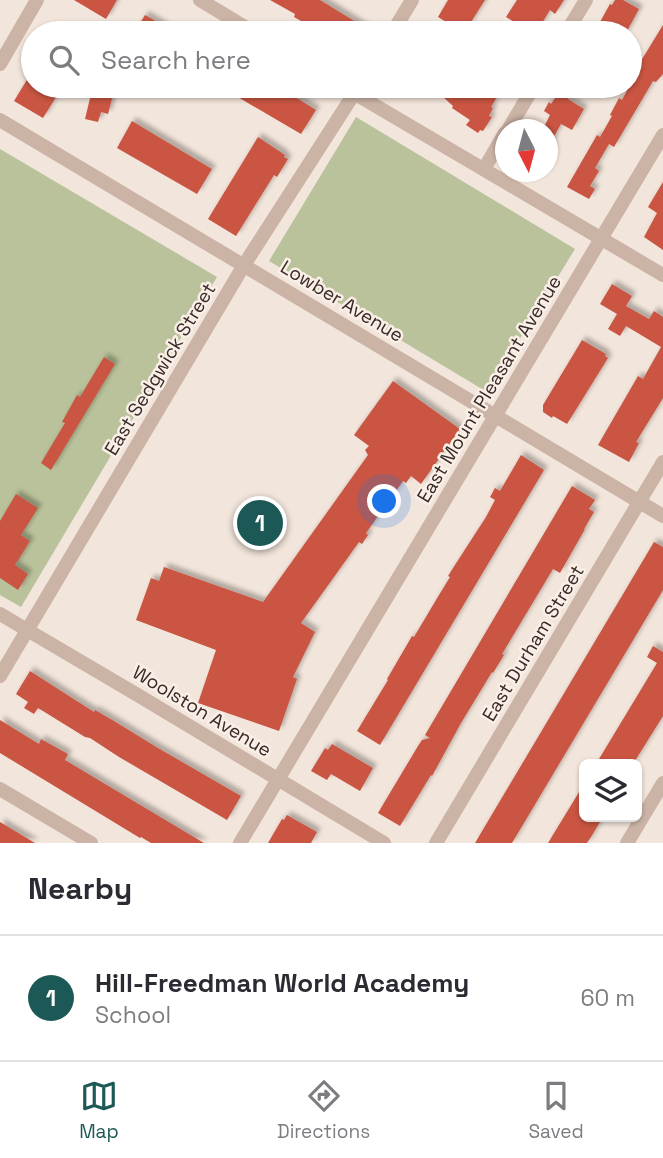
<!DOCTYPE html>
<html lang="en">
<head>
<meta charset="utf-8">
<style>
	:root { --surface:#fff; --page:#f7f7f7; --text:#2b2b33; --muted:#7c7c81; --line:#e1e1e2; --accent:#1c5956 }
	body { margin:0; font-family:"Space Grotesk",sans-serif; background:var(--page); color:var(--text) }
	.controls { position:absolute; right:21px; bottom:21px; display:grid; overflow:hidden; border-radius:10px; box-shadow:0 2px 5px #0004 }
	.controls button { width:63px; height:63px; display:grid; place-items:center; padding:0; border:0; border-bottom:2px solid var(--line); background:var(--surface); color:var(--text); font:35px sans-serif }
	.compass { position:absolute; left:495px; top:119px; width:63px; height:63px; border-radius:50%; background:var(--surface); box-shadow:0 2px 5px #0004; rotate:174deg }
	.you { position:absolute; left:385px; top:502px; width:24px; height:24px; margin:-18px; border:5px solid #fff; border-radius:50%; background:#1a73e8; box-shadow:0 0 0 10px #1a73e833 }
	.badge { display:grid; place-items:center; width:46px; height:46px; border-radius:50%; background:var(--accent); color:#fff; font-size:23px; font-weight:700 }
	.pin { position:absolute; translate:-50% -50%; border:4px solid #fff; box-shadow:0 2px 7px #0006 }
	.list { margin:0; padding:0; list-style:none }
	h2 { display:flex; justify-content:space-between; align-items:center; height:91px; margin:0; padding:0 28px; font-size:30px }
	h2 small { font-size:23px; font-weight:400; color:var(--muted) }
	.list li { display:grid; grid-template-columns:46px 1fr auto; gap:21px; align-items:center; box-sizing:border-box; height:126px; padding:0 28px; border-top:2px solid var(--line) }
	.list b { display:block; font-size:26px; white-space:nowrap }
	.list p { margin:0; font-size:23px; white-space:nowrap; color:var(--muted) }
	.list em { font-size:23px; font-style:normal; color:var(--muted) }
	.icon { flex:none; width:38px; height:38px; fill:none; stroke:currentColor; stroke-width:2; stroke-linecap:round; stroke-linejoin:round }
	.map { position:relative; flex:none; width:663px; height:843px; overflow:hidden }
	.search { position:absolute; background:var(--surface); box-shadow:0 2px 5px #0004; left:21px; right:21px; top:21px; height:77px; display:flex; align-items:center; gap:18px; box-sizing:border-box; padding:0 24px; border-radius:38px; color:var(--muted); font-size:26px }
	.sheet { height:217px; background:var(--surface) }
	nav { display:flex; justify-content:space-around; align-items:center; box-sizing:border-box; height:98px; border-top:2px solid var(--line); background:var(--surface); font-size:19px; color:var(--muted) }
	nav a { display:grid; justify-items:center; gap:4px }
	nav .on { color:var(--accent) }
	.map>svg:first-child { display:block }
	.green { fill:#b9c29a }
	.building { fill:#c95442; filter:url(#shadow) }
	.lines { fill:none; stroke-linecap:round; stroke-linejoin:round }
	.minor { stroke:#cbb3a6; stroke-width:14 }
	.labels { text-anchor:middle; dominant-baseline:central; stroke-width:5; stroke-linejoin:round; paint-order:stroke }
	.street-label { font-size:19px; fill:#372a27; stroke:#faefe7 }
</style>
</head>
<body>
<div class="map">
<svg width="663" height="843" viewBox="0 0 663 843">
	<defs>
		<filter id="shadow"><feDropShadow dx="4" dy="-4" stdDeviation="2" flood-color="#0004"/></filter>
	</defs>
	<rect width="100%" height="100%" fill="#f2e5db"/>
	<g class="green">
		<polygon points="356,117 575,249 487,392 269,261"/>
		<polygon points="0,149 217,277 21,607 0,595"/>
	</g>
	<g class="building">
		<polygon points="74,0 117,0 106,19"/>
		<polygon points="270,0 320,0 374,33 322,33 294,17 295,14"/>
		<polygon points="448,0 485,0 464,33 438,17"/>
		<polygon points="517,0 564,0 555,14 550,10 536,33 532,33 506,17"/>
		<polygon points="615,0 623,0 639,9 626,33 612,33 599,26 601,23 600,22 610,4 612,5"/>
		<polygon points="145,15 154,20 175,33 134,33"/>
		<polygon points="663,25 663,74 656,82 653,81 614,147 609,144 595,168 599,171 590,186 595,189 589,199 567,187 597,135 600,137 612,116 610,115 619,98 622,100 635,75 633,74"/>
		<polygon points="33,70 33,86 63,86 43,118 14,101"/>
		<polygon points="93,86 107,89 106,93 113,95 108,114 101,112 98,122 85,119"/>
		<polygon points="219,86 283,86 293,92 292,95 316,110 301,134"/>
		<polygon points="431,86 477,86 484,90 487,86 493,86 501,90 491,107 493,108 489,116 492,117 483,131 480,130 478,133 466,125 470,120 452,108 453,106"/>
		<polygon points="563,86 576,86 568,99 584,109 572,130 561,124 548,147 548,129 544,127 550,115 544,111 549,102 551,104"/>
		<polygon points="132,121 212,169 197,194 117,148"/>
		<polygon points="258,137 285,155 284,157 288,159 277,177 274,175 236,236 208,219"/>
		<polygon points="663,182 663,250 644,237 657,213 648,207"/>
		<polygon points="612,284 632,296 626,306 649,319 654,311 663,317 663,398 636,442 639,443 629,462 598,445 638,376 643,379 661,347 626,326 620,336 608,329 617,314 600,304"/>
		<polygon points="582,340 606,354 605,356 608,358 567,424 553,416 552,418 543,412 543,405"/>
		<polygon points="104,357 115,364 51,470 41,463 65,423 62,422 77,395 80,397"/>
		<polygon points="393,381 460,429 421,484 411,476 406,483 403,481 366,533 368,535 362,544 359,542 301,623 315,632 293,677 297,679 279,731 198,703 216,650 136,620 151,578 159,581 164,567 263,602 368,455 365,450 369,446 354,435"/>
		<polygon points="521,455 544,470 380,745 357,731 388,680 387,679 408,643 412,636 414,637 439,595 450,577 448,576 453,568 486,517 495,500 490,497 495,488 500,491"/>
		<polygon points="572,486 595,500 589,509 594,512 584,529 585,529 560,573 553,569 502,654 504,655 493,673 492,672 461,723 432,776 431,775 400,826 378,813 418,746 422,740 430,738 425,735"/>
		<polygon points="16,494 38,508 21,535 30,541 15,565 28,574 18,590 0,578 0,521"/>
		<polygon points="654,542 663,547 663,590 512,843 475,843"/>
		<polygon points="653,646 663,652 663,716 633,764 596,764 657,663 647,657"/>
		<polygon points="30,671 94,712 95,710 114,721 158,748 241,796 227,820 119,757 90,738 85,737 38,708 34,714 24,708 28,702 16,694"/>
		<polygon points="0,720 39,744 41,739 68,754 65,760 204,843 151,843 141,837 140,838 0,753"/>
		<polygon points="332,744 373,768 360,791 331,774 327,780 311,771 325,748 328,750"/>
		<polygon points="584,784 584,817 603,817 591,837 587,843 548,843"/>
		<polygon points="287,815 317,832 311,843 268,843 282,819 284,820"/>
		<polygon points="0,822 35,843 0,843"/>
	</g>
	<g class="lines">
		<g class="minor">
			<polyline points="200,0 255,33"/>
			<polyline points="392,33 412,0"/>
			<polyline points="566,33 586,0"/>
			<polyline points="0,64 37,0"/>
			<polyline points="342,86 663,275"/>
			<polyline points="0,120 663,516"/>
			<polyline points="508,130 534,86"/>
			<polyline points="484,169 505,133"/>
			<polyline points="0,614 141,697 384,843"/>
			<polyline points="0,676 244,265 359,86"/>
			<polyline points="0,789 91,843"/>
			<polyline points="240,843 663,135"/>
			<polyline points="436,843 663,462"/>
			<polyline points="627,843 663,783"/>
		</g>
	</g>
	<g class="labels">
		<g class="street-label">
			<text transform="translate(342 301) rotate(31)">Lowber Avenue</text>
			<text transform="translate(160 369) rotate(-59)">East Sedgwick Street</text>
			<text transform="translate(489 389) rotate(-59)">East Mount Pleasant Avenue</text>
			<text transform="translate(533 643) rotate(-59)">East Durham Street</text>
			<text transform="translate(202 711) rotate(31)">Woolston Avenue</text>
		</g>
	</g>
</svg>
<div class="controls">
<button><svg class="icon" aria-label="layers" viewBox="0 0 24 24"><path d="M12 4l9 5-9 5-9-5zM3 14l9 5 9-5"/></svg></button>
</div>
<svg class="compass" viewBox="-18 -18 36 36"><path d="M0-13l5 13h-10z" fill="#e53935"/><path d="M0 13l5-13h-10z" fill="#7c7c81"/></svg>
<div class="you"></div>
<div class="pin badge" style="left:260px;top:523px">1</div>
<div class="search"><svg class="icon" aria-label="search" viewBox="0 0 24 24"><circle cx="10" cy="10" r="6"/><path d="M15 15l6 6"/></svg>Search here</div>
</div>
<section class="sheet">
<h2>Nearby<small></small></h2>
<ul class="list">
<li><span class="badge">1</span><div><b>Hill-Freedman World Academy</b><p>School</p></div><em>60 m</em></li>
</ul>
</section>
<nav>
<a class="on"><svg class="icon" aria-label="map" viewBox="0 0 24 24"><path d="M3 6l6-2 6 2 6-2v14l-6 2-6-2-6 2zM9 4v14M15 6v14"/></svg>Map</a>
<a><svg class="icon" aria-label="directions" viewBox="0 0 24 24"><path d="M12 3l9 9-9 9-9-9zM9 14v-3h6M13 9l2 2-2 2"/></svg>Directions</a>
<a><svg class="icon" aria-label="saved" viewBox="0 0 24 24"><path d="M7 4h10v16l-5-4-5 4z"/></svg>Saved</a>
</nav>
</body>
</html>
